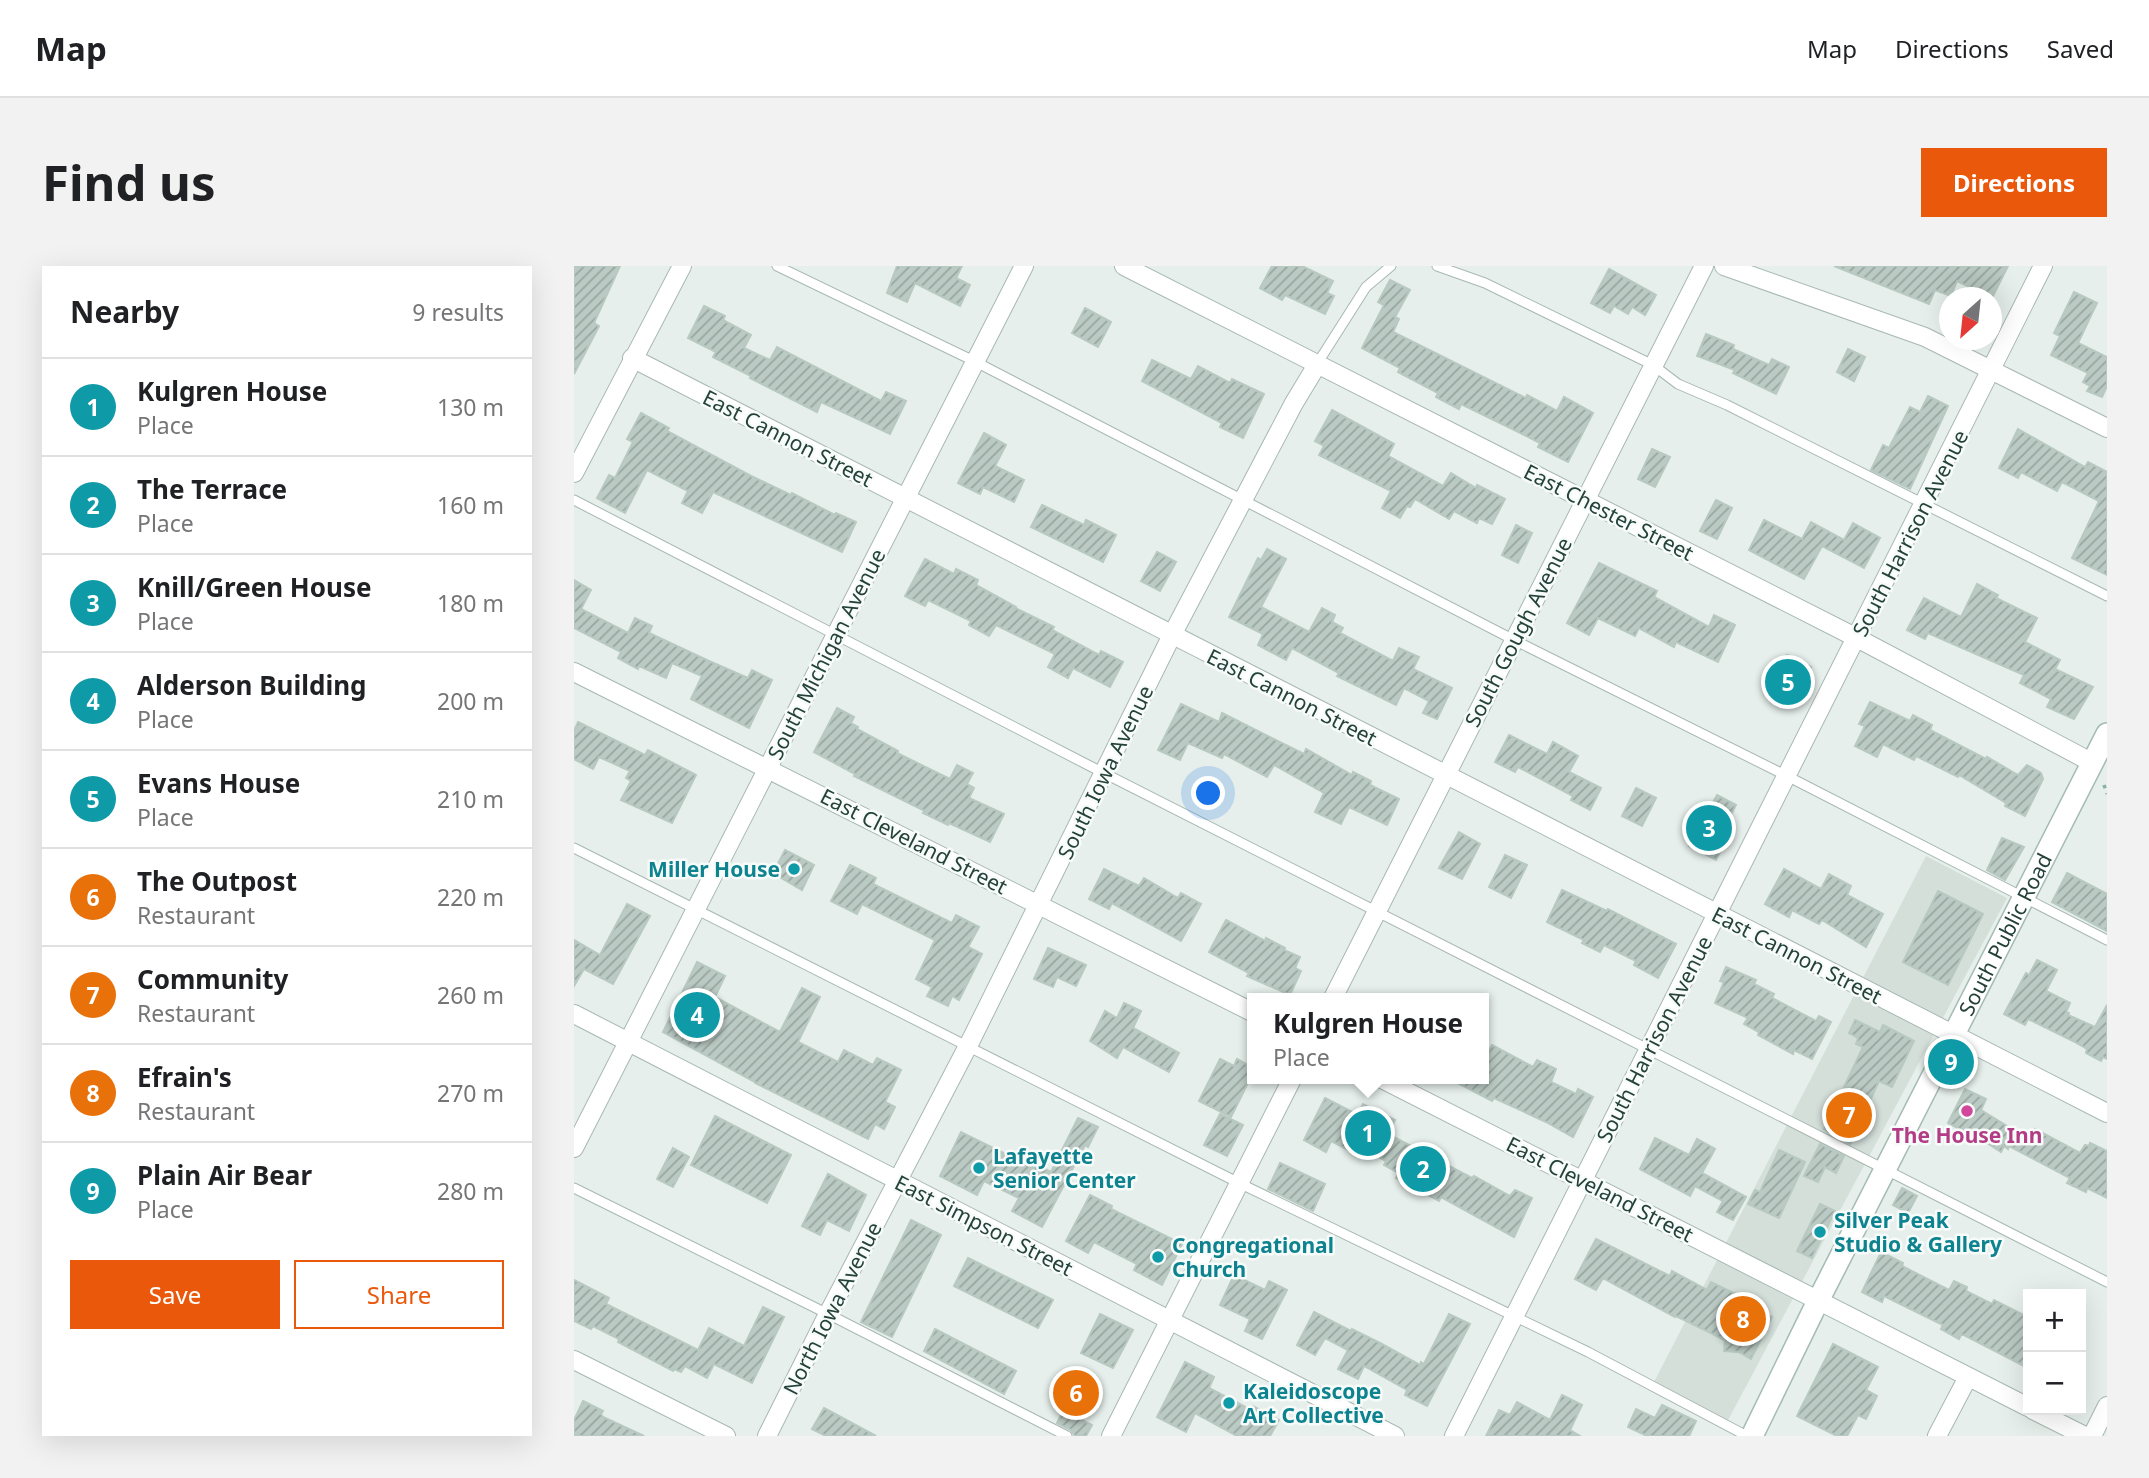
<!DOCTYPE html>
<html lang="en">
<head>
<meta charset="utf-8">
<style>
	:root { --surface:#fff; --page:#f2f2f2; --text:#202124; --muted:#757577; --line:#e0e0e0; --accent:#ea580c }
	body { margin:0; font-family:"Noto Sans",sans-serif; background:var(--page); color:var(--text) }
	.controls { position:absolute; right:21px; bottom:21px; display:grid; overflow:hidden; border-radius:0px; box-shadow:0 7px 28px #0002 }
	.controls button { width:63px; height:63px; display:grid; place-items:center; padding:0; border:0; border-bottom:2px solid var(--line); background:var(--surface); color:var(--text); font:35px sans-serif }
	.compass { position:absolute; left:1365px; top:21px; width:63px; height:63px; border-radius:50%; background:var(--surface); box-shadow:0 7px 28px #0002; rotate:207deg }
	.you { position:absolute; left:635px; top:528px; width:24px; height:24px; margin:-18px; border:5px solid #fff; border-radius:50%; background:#1a73e8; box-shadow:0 0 0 10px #1a73e833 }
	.badge { display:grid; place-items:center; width:46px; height:46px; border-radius:50%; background:var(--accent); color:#fff; font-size:23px; font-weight:700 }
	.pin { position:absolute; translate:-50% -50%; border:4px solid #fff; box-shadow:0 2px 7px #0006 }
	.popup { position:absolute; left:673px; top:727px; width:242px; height:91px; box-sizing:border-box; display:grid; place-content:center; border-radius:0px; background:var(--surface); filter:drop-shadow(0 2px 5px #0005); font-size:23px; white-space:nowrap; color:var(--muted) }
	.popup b { font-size:26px; color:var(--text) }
	.popup::after { content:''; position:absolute; left:50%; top:100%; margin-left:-14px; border:14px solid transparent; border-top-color:var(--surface) }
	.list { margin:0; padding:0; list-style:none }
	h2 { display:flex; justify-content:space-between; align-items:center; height:91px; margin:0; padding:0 28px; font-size:30px }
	h2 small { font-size:23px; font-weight:400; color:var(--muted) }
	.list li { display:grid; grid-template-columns:46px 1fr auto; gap:21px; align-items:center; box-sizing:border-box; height:98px; padding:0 28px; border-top:2px solid var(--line) }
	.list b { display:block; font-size:26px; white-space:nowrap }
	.list p { margin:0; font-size:23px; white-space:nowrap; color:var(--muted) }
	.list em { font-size:23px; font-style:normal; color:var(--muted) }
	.actions { display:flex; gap:14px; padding:21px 28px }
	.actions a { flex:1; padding:16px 0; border:2px solid var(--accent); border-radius:0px; text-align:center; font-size:24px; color:var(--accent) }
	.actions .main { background:var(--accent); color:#fff }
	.map { position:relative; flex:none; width:1533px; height:1170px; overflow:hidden; border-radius:0px }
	header { display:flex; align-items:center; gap:42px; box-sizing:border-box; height:98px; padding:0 35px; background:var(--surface); border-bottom:2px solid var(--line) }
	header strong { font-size:33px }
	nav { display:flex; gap:38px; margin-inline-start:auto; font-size:24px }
	.intro { display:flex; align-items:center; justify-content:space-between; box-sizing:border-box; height:168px; padding:0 42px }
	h1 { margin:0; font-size:49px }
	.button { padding:18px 32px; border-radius:0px; background:var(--accent); color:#fff; font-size:24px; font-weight:700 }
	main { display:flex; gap:42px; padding:0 42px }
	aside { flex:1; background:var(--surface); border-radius:0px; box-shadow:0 7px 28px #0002 }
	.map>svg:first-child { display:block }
	.built { fill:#d4dfda }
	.building { fill:url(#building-hatch); stroke:#b8c9c2; stroke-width:2 }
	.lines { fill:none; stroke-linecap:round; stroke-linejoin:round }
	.lane-casing { stroke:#a8b8b2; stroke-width:11 }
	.street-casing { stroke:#a8b8b2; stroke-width:20 }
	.secondary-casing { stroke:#a4bbb3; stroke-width:24 }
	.path { stroke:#86b3a5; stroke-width:3.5; stroke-dasharray:3.5 5; stroke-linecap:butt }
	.lane { stroke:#fff; stroke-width:9 }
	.street { stroke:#fff; stroke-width:18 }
	.secondary { stroke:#fff; stroke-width:21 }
	.culture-dot { fill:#0f9aa8; stroke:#f7fbf9; stroke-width:2.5 }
	.hotel-dot { fill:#d1479c; stroke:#f7fbf9; stroke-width:2.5 }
	.labels { text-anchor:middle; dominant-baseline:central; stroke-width:5; stroke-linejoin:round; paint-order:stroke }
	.street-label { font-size:21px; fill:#24423a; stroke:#f7fbf9 }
	.culture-label { font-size:21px; font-weight:bold; fill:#0d838f; stroke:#f7fbf9; text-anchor:start }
	.hotel-label { font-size:21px; font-weight:bold; fill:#b23c85; stroke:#f7fbf9 }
</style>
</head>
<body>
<header>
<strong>Map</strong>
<nav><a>Map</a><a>Directions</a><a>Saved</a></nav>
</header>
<div class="intro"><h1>Find us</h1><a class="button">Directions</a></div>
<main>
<aside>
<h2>Nearby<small>9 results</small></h2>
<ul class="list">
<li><span class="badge" style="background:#0f9aa8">1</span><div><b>Kulgren House</b><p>Place</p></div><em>130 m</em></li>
<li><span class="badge" style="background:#0f9aa8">2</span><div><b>The Terrace</b><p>Place</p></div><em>160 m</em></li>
<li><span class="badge" style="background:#0f9aa8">3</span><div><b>Knill/Green House</b><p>Place</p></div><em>180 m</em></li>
<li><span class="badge" style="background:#0f9aa8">4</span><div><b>Alderson Building</b><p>Place</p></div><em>200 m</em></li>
<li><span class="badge" style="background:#0f9aa8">5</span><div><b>Evans House</b><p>Place</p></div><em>210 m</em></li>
<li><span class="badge" style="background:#e8710a">6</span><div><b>The Outpost</b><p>Restaurant</p></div><em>220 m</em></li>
<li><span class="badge" style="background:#e8710a">7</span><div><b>Community</b><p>Restaurant</p></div><em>260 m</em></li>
<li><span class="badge" style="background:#e8710a">8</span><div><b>Efrain's</b><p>Restaurant</p></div><em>270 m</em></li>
<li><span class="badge" style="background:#0f9aa8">9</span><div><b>Plain Air Bear</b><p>Place</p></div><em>280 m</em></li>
</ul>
<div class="actions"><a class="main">Save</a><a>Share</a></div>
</aside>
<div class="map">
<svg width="1533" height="1170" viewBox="0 0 1533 1170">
	<defs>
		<pattern id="building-hatch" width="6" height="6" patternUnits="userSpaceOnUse" patternTransform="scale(1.75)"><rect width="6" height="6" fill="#bbcac4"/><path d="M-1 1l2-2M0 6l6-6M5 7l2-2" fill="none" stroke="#98a6a0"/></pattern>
	</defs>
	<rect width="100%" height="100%" fill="#e6efeb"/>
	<polygon class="built" points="1352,590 1433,632 1153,1156 1080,1116"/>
	<g class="building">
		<polygon points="0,0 46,0 20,57 25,60 0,108"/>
		<polygon points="323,0 388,0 382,12 396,19 386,40 341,17 333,36 313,27"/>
		<polygon points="698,0 728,0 759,15 753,27 760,30 751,48 711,29 708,34 686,22"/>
		<polygon points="1260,0 1434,0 1418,32 1383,15 1377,30 1361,24 1355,38"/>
		<polygon points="1035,3 1082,29 1071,49 1058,41 1054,48 1040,40 1036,47 1017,37"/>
		<polygon points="816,14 836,24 821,51 825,53 819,66 952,132 953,129 983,145 990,131 1019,147 994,196 964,181 966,177 926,157 887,138 885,143 862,131 864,127 824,106 826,102 788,82 810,39 804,36"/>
		<polygon points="1500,26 1523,37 1504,77 1533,91 1533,120 1528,131 1513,125 1516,120 1509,116 1514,107 1477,89 1486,70 1480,67"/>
		<polygon points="130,40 151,50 149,54 177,69 170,82 196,94 203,81 307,135 312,126 332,135 316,168 247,136 243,146 176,112 177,110 139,91 142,86 114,72"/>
		<polygon points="511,42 537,56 524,81 498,67"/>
		<polygon points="1132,68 1160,79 1159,83 1195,99 1198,93 1215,101 1202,128 1159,107 1161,104 1123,90"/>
		<polygon points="1274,83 1291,91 1280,115 1263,106"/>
		<polygon points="578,94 617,113 624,100 656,117 658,113 690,128 669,172 646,161 648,157 568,115"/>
		<polygon points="1354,130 1374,140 1336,223 1297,204 1309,179 1315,182 1336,141 1346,146"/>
		<polygon points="758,144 820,178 814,190 869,220 877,207 902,222 903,219 931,233 918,258 905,252 903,257 880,245 875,253 841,233 836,241 833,240 826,252 808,242 817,225 745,189 750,180 741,175"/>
		<polygon points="67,147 95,162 93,165 177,210 217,229 218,227 261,249 262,247 282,256 268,286 139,226 128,247 108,237 114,225 73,204 51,247 23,232 35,209 41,212 59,176 53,173"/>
		<polygon points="1444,163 1511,201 1514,196 1533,206 1533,309 1498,292 1525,235 1488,216 1483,225 1447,206 1444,212 1425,202"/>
		<polygon points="410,167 432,179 421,200 450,214 440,236 409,221 406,228 384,217"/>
		<polygon points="1078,183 1096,191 1081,221 1064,213"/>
		<polygon points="1142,234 1158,242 1143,273 1126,265"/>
		<polygon points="468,239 510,259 512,254 542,269 529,296 457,261"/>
		<polygon points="1190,254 1228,273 1237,256 1270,274 1279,257 1306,272 1290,302 1248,280 1230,313 1175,284"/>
		<polygon points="942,259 958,267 944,297 928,289"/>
		<polygon points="693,283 712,293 687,341 735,366 748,342 761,349 758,356 769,362 766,367 819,395 825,382 845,391 839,403 878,422 863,453 849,447 855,435 830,422 822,439 763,410 765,407 718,382 712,394 684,379 689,368 655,351 684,292 687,294"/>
		<polygon points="583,286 602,296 586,325 567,315"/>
		<polygon points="351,293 380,308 382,303 404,314 402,319 442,341 441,342 480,361 478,364 525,389 527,385 549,396 536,421 499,402 494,412 474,401 481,388 422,359 415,370 395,359 397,355 354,334 351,340 331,330"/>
		<polygon points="1025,297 1083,325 1080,331 1135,361 1140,349 1161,359 1144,396 1102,376 1100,381 1065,362 1061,370 1024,352 1015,369 993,357"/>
		<polygon points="0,314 17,324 7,343 54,367 61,352 78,360 75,367 135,395 174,412 178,404 198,414 175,462 117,433 128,410 98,397 92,412 65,400 64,403 44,392 47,386 0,362"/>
		<polygon points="1403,318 1424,329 1422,332 1463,352 1451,376 1486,394 1481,403 1519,421 1500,453 1473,441 1477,433 1446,417 1450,409 1354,367 1351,373 1333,364 1350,332 1387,351"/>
		<polygon points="1213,389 1237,401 1218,441 1193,428"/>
		<polygon points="1296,436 1336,455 1339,449 1358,459 1356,464 1412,493 1413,491 1444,509 1453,499 1467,507 1469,513 1451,550 1431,540 1432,537 1385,509 1384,511 1342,490 1340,494 1309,478 1303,491 1281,480 1291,460 1285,458"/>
		<polygon points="607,438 645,456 648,447 730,488 732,483 778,509 779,506 797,515 796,519 825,533 813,559 775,541 767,558 741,546 750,527 700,499 693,511 650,488 648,492 614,477 606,494 584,484"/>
		<polygon points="263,442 280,451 277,457 284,461 283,463 324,485 323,487 376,513 383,499 399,507 393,518 400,522 395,532 430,548 416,576 375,557 374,559 349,547 351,545 280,510 281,508 240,486"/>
		<polygon points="4,456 71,489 74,484 122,509 98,557 47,534 57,515 52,512 56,505 25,491 19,503 0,493 0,465"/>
		<polygon points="935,469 973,488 979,476 1004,490 995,506 1027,522 1016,544 997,534 999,530 944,501 941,506 921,496"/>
		<polygon points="1062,522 1082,532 1068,560 1048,550"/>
		<polygon points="1143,529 1162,539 1146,570 1152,574 1142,594 1115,580"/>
		<polygon points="885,566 906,578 888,613 865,602"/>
		<polygon points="1428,572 1450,581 1431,614 1413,604"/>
		<polygon points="211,584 240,599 228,624 199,607"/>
		<polygon points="931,589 953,599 937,632 915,621"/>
		<polygon points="276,599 302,612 299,618 378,657 382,649 405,661 394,681 408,688 385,734 378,730 374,740 353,730 358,721 342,713 361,674 288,638 283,648 257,635"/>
		<polygon points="530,603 565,620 570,612 604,632 607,627 627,638 607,675 538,637 535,643 515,633"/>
		<polygon points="1210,603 1247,623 1255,608 1277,620 1273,629 1309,648 1292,681 1248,654 1245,658 1218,644 1215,651 1191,638"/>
		<polygon points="1493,607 1533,628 1533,665 1478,636"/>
		<polygon points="988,624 1033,645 1034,643 1102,678 1084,712 1060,699 1062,695 1030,679 1026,686 1008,677 1010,674 973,656"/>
		<polygon points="1364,625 1409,648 1374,719 1329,696"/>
		<polygon points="53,638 76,650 39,718 10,703 0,720 0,674 26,689"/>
		<polygon points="652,654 691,675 692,672 711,682 710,684 726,691 721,702 727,705 716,729 673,710 675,707 635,686"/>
		<polygon points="474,682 512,699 502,720 483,711 479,721 460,713"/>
		<polygon points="1463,694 1483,704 1472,725 1496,737 1492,746 1495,747 1494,749 1521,761 1533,739 1533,793 1529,791 1527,795 1512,787 1513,783 1499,775 1454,753 1451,759 1430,748 1452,707 1455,709"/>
		<polygon points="123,696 151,710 141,731 206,766 228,722 246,731 224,776 264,796 270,784 299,799 303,792 327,804 311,836 321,841 310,863 301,858 294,873 181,817 181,816 89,766"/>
		<polygon points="1152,701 1182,714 1180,718 1200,728 1198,732 1242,755 1245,750 1257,756 1238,793 1220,784 1219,788 1184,769 1185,766 1170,758 1174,752 1141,737 1150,716 1146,715"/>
		<polygon points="550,737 567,745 559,762 605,787 595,806 549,781 543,792 516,775 531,745 543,752"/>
		<polygon points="1281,754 1306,766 1309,759 1340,775 1318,821 1305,815 1276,878 1250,863 1289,781 1282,778 1284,772 1275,767"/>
		<polygon points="918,779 959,801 963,794 982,803 977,816 1002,828 1004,823 1019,831 999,871 972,856 920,832 918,835 876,813 909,813 909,795"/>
		<polygon points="646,793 660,800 663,793 678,801 678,809 657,851 625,835"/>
		<polygon points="1391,823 1412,833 1407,844 1456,874 1461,863 1506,887 1511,879 1515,880 1516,877 1533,885 1533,932 1513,922 1512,926 1493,917 1496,912 1435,880 1434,883 1430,880 1427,886 1396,866 1395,868 1374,857"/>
		<polygon points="751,832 784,849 789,838 821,854 814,868 898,912 900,910 936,930 941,924 958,932 940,971 867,931 865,935 822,912 825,907 810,899 812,895 782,879 778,886 757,875 752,886 730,874"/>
		<polygon points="646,848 669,859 653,890 630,879"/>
		<polygon points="141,850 217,889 193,937 117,899"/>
		<polygon points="504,852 524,861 514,881 511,879 468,961 438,945 445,932 410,915 403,929 366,910 387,866 460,902 462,898 477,906"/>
		<polygon points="1081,872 1115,889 1123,873 1141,883 1128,907 1172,931 1159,954 1143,946 1149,935 1121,920 1116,930 1066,903"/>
		<polygon points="1246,878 1270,890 1262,907 1251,901 1244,916 1230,910"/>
		<polygon points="99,882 115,891 99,921 83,913"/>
		<polygon points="1205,884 1231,896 1205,952 1174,938 1181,924 1186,926"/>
		<polygon points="706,897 751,918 739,945 694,923"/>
		<polygon points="254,908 292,929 275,965 253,954 246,969 228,960"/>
		<polygon points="1328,922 1343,930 1334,947 1319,939"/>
		<polygon points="516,929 538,940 537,943 608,978 588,1019 560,1004 563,998 520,976 514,987 492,975"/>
		<polygon points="1246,938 1261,945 1238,992 1223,985"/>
		<polygon points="337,954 367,969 318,1071 287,1056"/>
		<polygon points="1022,973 1096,1010 1098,1005 1133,1024 1137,1016 1187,1040 1185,1045 1198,1051 1177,1093 1165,1086 1150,1085 1151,1074 1102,1050 1101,1051 1029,1012 1022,1024 1001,1013"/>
		<polygon points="1307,986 1329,997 1328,1000 1375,1024 1380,1015 1393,1021 1392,1025 1418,1038 1420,1034 1454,1051 1454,1102 1390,1069 1387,1069 1385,1073 1367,1063 1369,1059 1310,1030 1308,1036 1288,1026"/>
		<polygon points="394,992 479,1034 464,1062 380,1020"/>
		<polygon points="660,1009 691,1024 695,1015 713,1024 688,1073 671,1065 676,1053 646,1039"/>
		<polygon points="0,1014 35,1032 32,1038 124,1084 135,1062 170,1080 189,1041 210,1051 178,1117 140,1098 133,1112 111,1100 107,1106 100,1103 99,1105 44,1076 45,1073 19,1060 17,1063 0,1055"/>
		<polygon points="740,1046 777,1065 778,1063 806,1077 846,1099 847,1096 850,1098 875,1048 896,1058 853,1140 831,1129 833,1124 790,1100 784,1113 764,1103 774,1084 751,1072 741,1089 723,1079"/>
		<polygon points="526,1048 559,1064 539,1102 507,1087"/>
		<polygon points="361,1063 442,1105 430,1128 350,1085"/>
		<polygon points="1259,1078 1304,1101 1292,1124 1303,1130 1292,1153 1284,1149 1273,1170 1263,1170 1223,1150"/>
		<polygon points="611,1096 640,1111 635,1122 677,1144 679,1140 705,1154 696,1170 663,1170 621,1147 612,1166 583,1151"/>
		<polygon points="988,1129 1008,1139 996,1164 1006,1170 912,1170 925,1144 936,1149 943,1136 976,1154"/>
		<polygon points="9,1135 29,1145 27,1148 29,1151 70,1170 0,1170 0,1154"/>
		<polygon points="1088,1139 1122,1155 1115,1170 1073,1170 1054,1161 1062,1143 1081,1152"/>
		<polygon points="250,1142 302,1170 252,1170 238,1163"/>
		<polygon points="489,1145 518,1159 512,1170 501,1170 497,1164 483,1157"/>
	</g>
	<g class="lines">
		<g class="lane-casing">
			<g id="lane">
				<polyline points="203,0 400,95 940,374 1213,510 1533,674"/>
				<polyline points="863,0 911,17 1079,99 1104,118 1153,139 1533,330"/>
				<polyline points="743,98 792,21 817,0"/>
				<polyline points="0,234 514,499 1533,1016"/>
				<polyline points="0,582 665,917 1014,1086 1173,1170"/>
				<polyline points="0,922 254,1048 493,1170"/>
			</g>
		</g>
		<g class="street-casing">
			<g id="street">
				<polyline points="550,0 1283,372 1519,497"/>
				<polyline points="1150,0 1351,71 1533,162"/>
				<polyline points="58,92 1533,847"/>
				<polyline points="0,207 108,0"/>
				<polyline points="0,406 678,746"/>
				<polyline points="759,732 1130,0"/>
				<polyline points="0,748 821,1170"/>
				<polyline points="808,813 1454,1141"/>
				<polyline points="0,882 450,0"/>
				<polyline points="0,1094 152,1170"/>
				<polyline points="1459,1144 1511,1170"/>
				<polyline points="193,1170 254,1048 394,780 598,369 720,137 743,99"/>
				<polyline points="537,1170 718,813"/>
				<polyline points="880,1170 1469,0"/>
				<polyline points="1363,1170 1394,1111"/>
				<polyline points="1518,1170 1533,1140"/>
			</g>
		</g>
		<g class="secondary-casing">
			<g id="secondary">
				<path id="s1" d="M1178 1170 1245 1033 1533 468"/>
			</g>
		</g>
		<polyline class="path" points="1530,519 1533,528"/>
		<use href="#lane" class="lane"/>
		<use href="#street" class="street"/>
		<use href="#secondary" class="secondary"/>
	</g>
	<g class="culture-dot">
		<circle cx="220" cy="603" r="7"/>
		<circle cx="405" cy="902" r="7"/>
		<circle cx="1246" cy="966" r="7"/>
		<circle cx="584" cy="991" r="7"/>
		<circle cx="655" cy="1137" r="7"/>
	</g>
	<circle class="hotel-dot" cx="1393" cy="845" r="7"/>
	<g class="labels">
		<g class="street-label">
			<text transform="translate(214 172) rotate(27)">East Cannon Street</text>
			<text transform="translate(1035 246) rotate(27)">East Chester Street</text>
			<text transform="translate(1336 267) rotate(-63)">South Harrison Avenue</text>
			<text transform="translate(944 366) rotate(-63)">South Gough Avenue</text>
			<text transform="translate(252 388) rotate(-63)">South Michigan Avenue</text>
			<text transform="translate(718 431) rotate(27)">East Cannon Street</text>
			<text transform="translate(531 506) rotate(-64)">South Iowa Avenue</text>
			<text transform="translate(340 575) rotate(27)">East Cleveland Street</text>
			<text stroke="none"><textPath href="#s1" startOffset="562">South Public Road</textPath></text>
			<text transform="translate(1223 689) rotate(27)">East Cannon Street</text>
			<text transform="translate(1080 773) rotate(-63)">South Harrison Avenue</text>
			<text transform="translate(1026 923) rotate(27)">East Cleveland Street</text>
			<text transform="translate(410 959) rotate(27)">East Simpson Street</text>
			<text transform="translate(258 1042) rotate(-63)">North Iowa Avenue</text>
		</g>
		<g class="culture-label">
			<text x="206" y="603" text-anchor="end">Miller House</text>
			<text x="419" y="890">Lafayette<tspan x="419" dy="24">Senior Center</tspan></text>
			<text x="1260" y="954">Silver Peak<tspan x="1260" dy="24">Studio &amp; Gallery</tspan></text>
			<text x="598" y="979">Congregational<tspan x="598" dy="24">Church</tspan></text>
			<text x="669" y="1125">Kaleidoscope<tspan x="669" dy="24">Art Collective</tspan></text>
		</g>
		<g class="hotel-label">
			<text x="1393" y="869">The House Inn</text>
		</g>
	</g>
</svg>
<div class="controls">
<button>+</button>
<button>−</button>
</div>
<svg class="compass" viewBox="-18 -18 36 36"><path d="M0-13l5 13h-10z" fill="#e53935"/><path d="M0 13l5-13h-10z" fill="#757577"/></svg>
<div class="you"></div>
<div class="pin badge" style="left:794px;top:867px;background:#0f9aa8">1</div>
<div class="popup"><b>Kulgren House</b>Place</div>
<div class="pin badge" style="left:849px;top:903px;background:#0f9aa8">2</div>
<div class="pin badge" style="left:1135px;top:562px;background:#0f9aa8">3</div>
<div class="pin badge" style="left:123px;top:749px;background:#0f9aa8">4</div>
<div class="pin badge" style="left:1214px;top:416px;background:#0f9aa8">5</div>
<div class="pin badge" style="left:502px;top:1127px;background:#e8710a">6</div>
<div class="pin badge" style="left:1275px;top:849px;background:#e8710a">7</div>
<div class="pin badge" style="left:1169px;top:1053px;background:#e8710a">8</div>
<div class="pin badge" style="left:1377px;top:796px;background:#0f9aa8">9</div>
</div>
</main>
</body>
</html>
